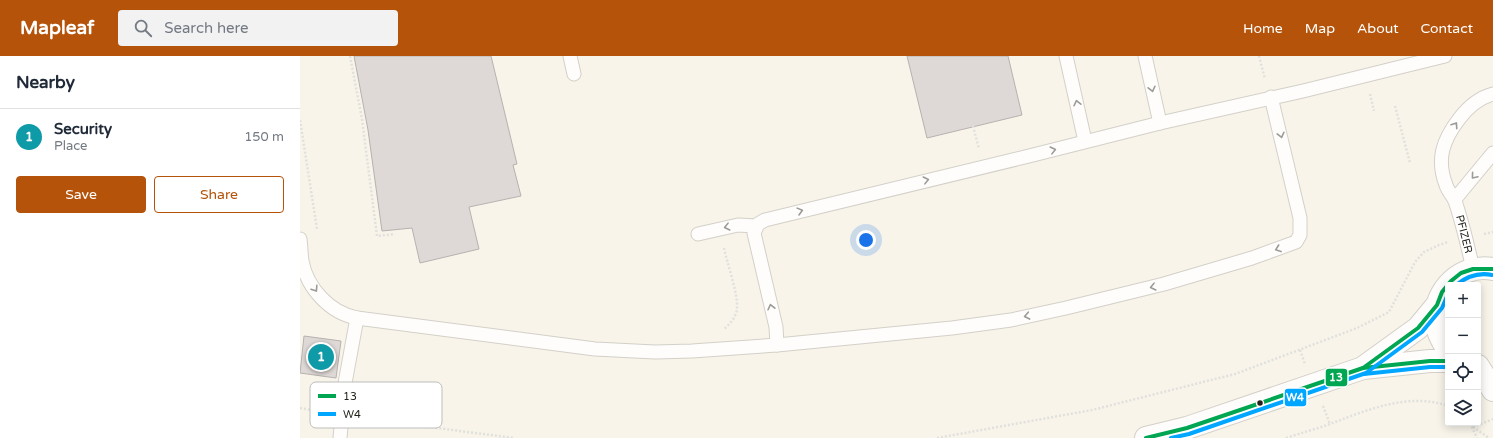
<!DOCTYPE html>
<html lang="en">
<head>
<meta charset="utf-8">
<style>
	:root { --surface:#fff; --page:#f2f2f3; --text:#1f2937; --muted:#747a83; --line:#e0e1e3; --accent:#b45309 }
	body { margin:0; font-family:"Varela Round",sans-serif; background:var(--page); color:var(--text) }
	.controls { position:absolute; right:12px; bottom:12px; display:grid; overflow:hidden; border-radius:4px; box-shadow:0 2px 10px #0003 }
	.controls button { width:36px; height:36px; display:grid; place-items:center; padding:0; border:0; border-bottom:1px solid var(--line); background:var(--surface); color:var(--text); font:20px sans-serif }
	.you { position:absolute; left:566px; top:184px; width:14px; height:14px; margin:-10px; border:3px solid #fff; border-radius:50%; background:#1a73e8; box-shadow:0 0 0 6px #1a73e833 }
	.badge { display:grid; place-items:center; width:26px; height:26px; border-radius:50%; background:var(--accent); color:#fff; font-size:13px; font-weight:700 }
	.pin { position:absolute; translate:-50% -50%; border:2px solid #fff; box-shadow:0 1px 4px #0006 }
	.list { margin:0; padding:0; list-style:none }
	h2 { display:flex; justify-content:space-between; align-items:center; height:52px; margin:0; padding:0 16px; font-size:17px }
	h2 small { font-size:13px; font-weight:400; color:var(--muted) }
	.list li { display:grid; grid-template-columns:26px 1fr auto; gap:12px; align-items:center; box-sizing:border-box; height:56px; padding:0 16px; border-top:1px solid var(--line) }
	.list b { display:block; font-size:15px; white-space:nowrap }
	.list p { margin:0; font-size:13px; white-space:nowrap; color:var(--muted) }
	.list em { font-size:13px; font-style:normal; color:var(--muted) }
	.actions { display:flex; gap:8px; padding:12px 16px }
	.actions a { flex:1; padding:9px 0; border:1px solid var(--accent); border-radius:4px; text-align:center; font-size:14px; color:var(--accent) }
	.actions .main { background:var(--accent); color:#fff }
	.icon { flex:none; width:22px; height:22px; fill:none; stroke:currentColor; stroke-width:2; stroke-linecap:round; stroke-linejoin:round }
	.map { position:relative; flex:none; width:1193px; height:382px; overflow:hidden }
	header { display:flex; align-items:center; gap:24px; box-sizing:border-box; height:56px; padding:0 20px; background:var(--accent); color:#fff }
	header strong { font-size:19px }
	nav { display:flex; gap:22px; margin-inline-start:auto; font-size:14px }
	.search { width:280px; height:36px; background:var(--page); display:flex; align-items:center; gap:10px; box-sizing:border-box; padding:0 14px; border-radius:4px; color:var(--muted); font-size:15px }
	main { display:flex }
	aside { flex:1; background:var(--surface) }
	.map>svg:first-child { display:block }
	.building { fill:#ded8d6; stroke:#b7b1af }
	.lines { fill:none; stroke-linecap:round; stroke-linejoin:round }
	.lane-casing { stroke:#d3d0c8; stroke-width:15 }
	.street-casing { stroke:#d3d0c8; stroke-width:24 }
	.path { stroke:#e0e0dc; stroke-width:2.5; stroke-dasharray:2 2; stroke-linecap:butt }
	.lane { stroke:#fefdfc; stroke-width:13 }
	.street { stroke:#fefdfc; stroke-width:22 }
	.bus-1-casing { stroke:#fff; stroke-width:7 }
	.bus-2-casing { stroke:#fff; stroke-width:7 }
	.bus-1 { stroke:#00a651; stroke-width:4 }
	.bus-2 { stroke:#00a6ff; stroke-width:4 }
	.oneway { stroke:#9c9a97 }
	.bus-dot { fill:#24221b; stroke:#fff; stroke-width:1.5 }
	.labels { text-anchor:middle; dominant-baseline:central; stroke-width:3; stroke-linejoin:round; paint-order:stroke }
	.street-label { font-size:11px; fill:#24221b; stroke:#fff }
	.key { fill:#fff; stroke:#bdbdbb; stroke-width:1 }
	.key-label { font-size:11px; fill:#24221b }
	.line-badge { stroke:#fff; stroke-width:1.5 }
	.badge-label { font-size:11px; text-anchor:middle; font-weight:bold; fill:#fff }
</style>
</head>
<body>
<header>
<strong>Mapleaf</strong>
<div class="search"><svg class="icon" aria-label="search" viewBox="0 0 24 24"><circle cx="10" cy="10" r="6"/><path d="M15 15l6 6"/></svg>Search here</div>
<nav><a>Home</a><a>Map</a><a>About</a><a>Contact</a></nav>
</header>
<main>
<aside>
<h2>Nearby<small></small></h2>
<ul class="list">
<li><span class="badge" style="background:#0f9aa8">1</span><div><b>Security</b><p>Place</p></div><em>150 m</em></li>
</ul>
<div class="actions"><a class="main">Save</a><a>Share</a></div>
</aside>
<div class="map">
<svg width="1193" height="382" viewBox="0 0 1193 382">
	<rect width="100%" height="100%" fill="#f8f4ea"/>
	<g class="building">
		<polygon points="54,0 191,0 217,108 213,109 221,140 169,151 179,193 120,207 112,172 82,175 68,74"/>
		<polygon points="607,0 708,0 722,59 627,82"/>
		<polygon points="4,280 41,285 36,322 0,317"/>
	</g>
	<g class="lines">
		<g class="lane-casing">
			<g id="lane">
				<polyline points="270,0 274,18"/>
				<polyline points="766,0 785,85"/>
				<polyline points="845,0 860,67"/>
				<polyline points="1155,143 1193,97"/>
				<polyline points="398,178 438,169 456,170"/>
				<path d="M0 183C1 191 1 198 2 205 7 232 30 257 57 262L45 327 40 382"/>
				<path d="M1173 213C1168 191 1163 169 1156 148 1154 140 1148 136 1146 129 1136 103 1143 84 1159 63 1168 51 1178 42 1193 38"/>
				<polyline points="57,262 295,293 355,296 392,295 477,289 652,272 711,264 766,252 864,228 952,202 996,186 1000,179 1000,162 971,41"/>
				<polyline points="477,289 476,271 454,177 458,168 465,164 729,100 860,67 1003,35 1145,0"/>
			</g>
		</g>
		<g class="street-casing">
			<g id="street">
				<path d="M1148 294C1142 285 1137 276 1136 266 1133 234 1162 207 1193 213"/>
				<polyline points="1178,310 1193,334"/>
				<polyline points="1064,311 1118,272 1137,249"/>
				<polyline points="846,382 887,372 1063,312 1130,305 1148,305"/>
			</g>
		</g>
		<g class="path">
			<polyline points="50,0 62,63 77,180 95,178"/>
			<polyline points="959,0 965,23"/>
			<polyline points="1070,38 1074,55"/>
			<polyline points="1095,50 1110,107"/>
			<polyline points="0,64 17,173"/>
			<polyline points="673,70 679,93"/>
			<polyline points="1184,178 1193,176"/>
			<path d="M424 192C427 207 438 237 437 252 437 260 430 268 424 273"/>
			<polyline points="1000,294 1005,308"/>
			<polyline points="1023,350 1030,368"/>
			<polyline points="0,352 23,356"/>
			<polyline points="60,362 214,382"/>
			<polyline points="1170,367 1177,382"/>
			<polyline points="1173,371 1193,363"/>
			<polyline points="1173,371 1189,382"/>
			<polyline points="637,382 792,354 935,318 1057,272 1089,256 1115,206 1124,196 1139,189 1148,186"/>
			<path d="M986 382C1001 377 1016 373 1030 368 1067 354 1109 336 1148 350"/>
		</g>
		<use href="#lane" class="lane"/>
		<use href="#street" class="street"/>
		<g class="bus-1-casing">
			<g id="bus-1">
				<polyline points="1063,312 1130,305 1148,305"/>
				<polyline points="846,382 887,372 1063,312 1118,272 1137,249 1142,236 1151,225 1161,217 1173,213 1193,213"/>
			</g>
		</g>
		<g class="bus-2-casing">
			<g id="bus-2">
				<path d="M1156 229C1166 221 1178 216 1192 219"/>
				<polyline points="1064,318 1130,311 1148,311"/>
				<polyline points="871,382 889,378 1066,317 1122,276 1142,252 1148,238"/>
			</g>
		</g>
		<use href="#bus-1" class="bus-1"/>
		<use href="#bus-2" class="bus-2"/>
	</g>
	<defs><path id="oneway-chevron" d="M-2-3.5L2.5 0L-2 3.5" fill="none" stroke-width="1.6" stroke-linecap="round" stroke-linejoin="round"/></defs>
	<g class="oneway">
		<use href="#oneway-chevron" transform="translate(852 33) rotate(77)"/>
		<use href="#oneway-chevron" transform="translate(777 47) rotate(-103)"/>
		<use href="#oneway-chevron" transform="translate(1155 69) rotate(-56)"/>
		<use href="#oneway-chevron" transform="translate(981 79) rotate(76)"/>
		<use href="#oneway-chevron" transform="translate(753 94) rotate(-14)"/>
		<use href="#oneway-chevron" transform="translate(1174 120) rotate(130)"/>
		<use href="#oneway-chevron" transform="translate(626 124) rotate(-14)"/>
		<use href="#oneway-chevron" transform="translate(500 155) rotate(-15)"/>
		<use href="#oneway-chevron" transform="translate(427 171) rotate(166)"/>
		<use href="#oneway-chevron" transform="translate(978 193) rotate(160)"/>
		<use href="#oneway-chevron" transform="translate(853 231) rotate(166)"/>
		<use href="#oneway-chevron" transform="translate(15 233) rotate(57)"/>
		<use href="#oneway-chevron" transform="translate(471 251) rotate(-103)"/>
		<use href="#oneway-chevron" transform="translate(727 260) rotate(169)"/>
	</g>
	<circle class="bus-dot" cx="960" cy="347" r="3.5"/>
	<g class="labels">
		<g class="street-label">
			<text transform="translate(1164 178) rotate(76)">PFIZER</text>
		</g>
	</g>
	<rect x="10" y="326" width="132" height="46" rx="6" class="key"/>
	<rect x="18" y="338" width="18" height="4" fill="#00a651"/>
	<rect x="18" y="356" width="18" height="4" fill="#00a6ff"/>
	<g class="key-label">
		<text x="43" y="344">13</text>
		<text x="43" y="362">W4</text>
	</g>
	<g class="line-badge">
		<rect x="1025" y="312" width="23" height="19" rx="4" fill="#00a651"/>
		<rect x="984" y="332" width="23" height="19" rx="4" fill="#00a6ff"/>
	</g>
	<g class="badge-label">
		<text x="1036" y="325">13</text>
		<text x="995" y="345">W4</text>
	</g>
</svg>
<div class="controls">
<button>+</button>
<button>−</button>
<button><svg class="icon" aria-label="locate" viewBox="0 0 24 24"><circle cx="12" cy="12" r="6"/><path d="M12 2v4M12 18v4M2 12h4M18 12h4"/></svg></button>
<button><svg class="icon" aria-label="layers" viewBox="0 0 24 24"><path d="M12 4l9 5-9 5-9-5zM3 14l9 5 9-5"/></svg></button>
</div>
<div class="you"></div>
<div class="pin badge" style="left:21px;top:301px;background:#0f9aa8">1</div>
</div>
</main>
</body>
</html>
